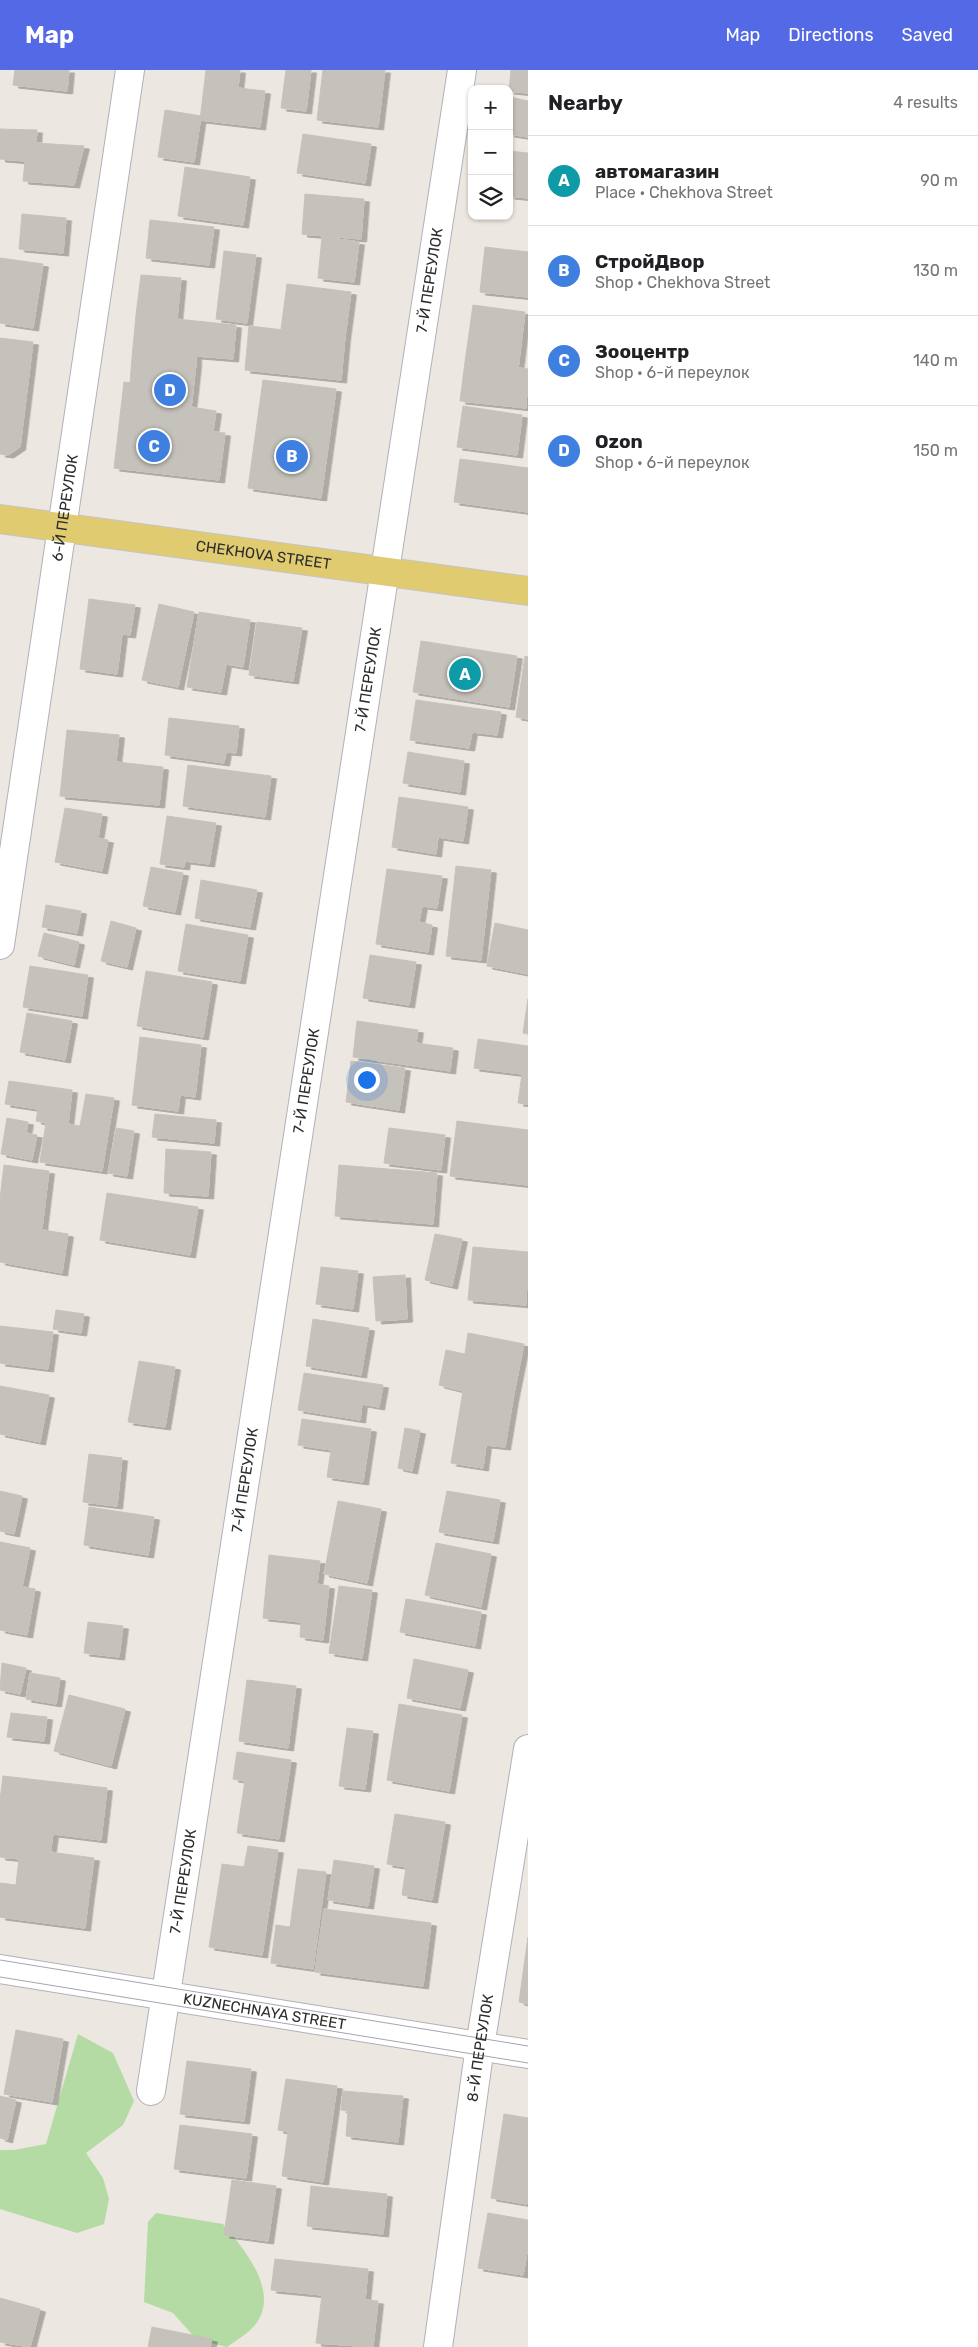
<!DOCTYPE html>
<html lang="en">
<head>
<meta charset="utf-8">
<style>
	:root { --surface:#fff; --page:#f2f2f2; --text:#202124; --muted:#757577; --line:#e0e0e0; --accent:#5469e5 }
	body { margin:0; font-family:Rubik,sans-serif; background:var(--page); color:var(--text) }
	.controls { position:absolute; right:15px; top:15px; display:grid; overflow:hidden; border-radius:10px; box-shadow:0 1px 4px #0004 }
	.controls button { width:45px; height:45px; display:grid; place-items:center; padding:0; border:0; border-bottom:1px solid var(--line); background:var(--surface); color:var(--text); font:25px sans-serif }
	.you { position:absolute; left:366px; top:1009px; width:18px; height:18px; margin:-12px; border:4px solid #fff; border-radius:50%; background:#1a73e8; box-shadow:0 0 0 8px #1a73e833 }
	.badge { display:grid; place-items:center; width:32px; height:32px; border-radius:50%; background:var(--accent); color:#fff; font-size:16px; font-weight:700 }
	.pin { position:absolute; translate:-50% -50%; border:2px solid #fff; box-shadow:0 1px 5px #0006 }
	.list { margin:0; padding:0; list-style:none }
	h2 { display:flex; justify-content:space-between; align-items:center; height:65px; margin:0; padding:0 20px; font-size:21px }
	h2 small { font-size:16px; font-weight:400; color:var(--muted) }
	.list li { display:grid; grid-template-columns:32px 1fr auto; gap:15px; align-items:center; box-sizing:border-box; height:90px; padding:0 20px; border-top:1px solid var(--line) }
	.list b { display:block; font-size:19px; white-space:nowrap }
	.list p { margin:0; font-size:16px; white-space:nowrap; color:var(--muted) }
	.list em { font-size:16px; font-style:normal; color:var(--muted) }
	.icon { flex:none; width:28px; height:28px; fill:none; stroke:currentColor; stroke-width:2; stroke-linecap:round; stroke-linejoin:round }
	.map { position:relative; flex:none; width:528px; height:2277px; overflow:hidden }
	header { display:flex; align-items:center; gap:30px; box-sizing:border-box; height:70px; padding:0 25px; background:var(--accent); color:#fff }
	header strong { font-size:24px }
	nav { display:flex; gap:28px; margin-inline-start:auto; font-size:18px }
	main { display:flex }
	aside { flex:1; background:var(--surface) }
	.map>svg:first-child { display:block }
	.green { fill:#b4dba3 }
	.building { fill:#c5c1bb; stroke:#c7c3ba; filter:url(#shadow) }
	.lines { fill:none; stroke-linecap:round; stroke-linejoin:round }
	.minor-casing { stroke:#b0b1ba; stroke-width:30 }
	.major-casing { stroke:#c4c4c4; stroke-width:30 }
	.minor { stroke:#fff; stroke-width:28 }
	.major { stroke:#e0cb71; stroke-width:28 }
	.tram { stroke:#a3a5b4; stroke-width:1 }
	.labels { text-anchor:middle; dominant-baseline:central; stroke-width:4; stroke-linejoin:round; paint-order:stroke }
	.street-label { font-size:15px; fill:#2c2c2c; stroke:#fff }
</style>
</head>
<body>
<header>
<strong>Map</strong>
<nav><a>Map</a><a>Directions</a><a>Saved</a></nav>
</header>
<main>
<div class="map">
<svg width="528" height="2277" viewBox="0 0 528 2277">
	<defs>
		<filter id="shadow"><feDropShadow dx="5.5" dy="3" stdDeviation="0" flood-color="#0004"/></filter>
	</defs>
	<rect width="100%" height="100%" fill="#ece7e0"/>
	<g class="green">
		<polygon points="78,1964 113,1983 134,2031 123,2055 86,2083 103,2108 109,2129 104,2154 77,2163 0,2139 0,2080 14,2080 46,2074"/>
		<path d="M156 2143 223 2154C244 2179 281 2222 255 2255 248 2264 236 2270 227 2277L197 2270 173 2243 144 2232 148 2152Z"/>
	</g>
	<g class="building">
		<polygon points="15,0 69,0 67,21 13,15"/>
		<polygon points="206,0 240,0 238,18 265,21 260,57 200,50"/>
		<polygon points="286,0 311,0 306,41 281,38"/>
		<polygon points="323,0 385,0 378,57 317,50"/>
		<polygon points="511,0 528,0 528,23 509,21"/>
		<polygon points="510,27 528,31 528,67 509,64"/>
		<polygon points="165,40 201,46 194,92 158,87"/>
		<polygon points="0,59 37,60 36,73 84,76 74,115 23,111 25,91 0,89"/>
		<polygon points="303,64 371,74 365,113 297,103"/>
		<polygon points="509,81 528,83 528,128 509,126"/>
		<polygon points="185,97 250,107 243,155 178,146"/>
		<polygon points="305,124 364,129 361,169 302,164"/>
		<polygon points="22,144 66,148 63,183 19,179"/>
		<polygon points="150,150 214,157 209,195 146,188"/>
		<polygon points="322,167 359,172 354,212 318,208"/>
		<polygon points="485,177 528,182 528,227 480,222"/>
		<polygon points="224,181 256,185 247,253 216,249"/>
		<polygon points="0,188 43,194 33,258 0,253"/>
		<polygon points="141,205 181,208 177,249 136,245"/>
		<polygon points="287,214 351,222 345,267 281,259"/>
		<polygon points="473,235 525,242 518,299 465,292"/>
		<polygon points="136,245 236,255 233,289 196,286 196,294 132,288"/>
		<polygon points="249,256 345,267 341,310 245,300"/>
		<polygon points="0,268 33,272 20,377 8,385 0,384"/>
		<polygon points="132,288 196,294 193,321 130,313"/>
		<polygon points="465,292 528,299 526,338 460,331"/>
		<polygon points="263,310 336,319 321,428 248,418"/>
		<polygon points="124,312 193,321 183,406 114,398"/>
		<polygon points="463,336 522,345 517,385 457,377"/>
		<polygon points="191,337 216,341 213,362 225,363 219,410 183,406"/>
		<polygon points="460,389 528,398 528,442 454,432"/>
		<polygon points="89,529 135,535 130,565 122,564 117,604 80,599"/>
		<polygon points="159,534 194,542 178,617 142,610"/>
		<polygon points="199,542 250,550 243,597 226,594 221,622 187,617"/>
		<polygon points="257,552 302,558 293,611 249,605"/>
		<polygon points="421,571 517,586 509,637 413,622"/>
		<polygon points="525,586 528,587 528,649 516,647"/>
		<polygon points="416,630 501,642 497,665 472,662 469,678 410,670"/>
		<polygon points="169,648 239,656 236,683 226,682 224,693 165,685"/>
		<polygon points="67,660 119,665 116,692 163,697 159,735 60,726"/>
		<polygon points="408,682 464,691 460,722 403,713"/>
		<polygon points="188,695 271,706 265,747 183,736"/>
		<polygon points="399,727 468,737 463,771 438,767 436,784 392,777"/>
		<polygon points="65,738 102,744 98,768 108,770 102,801 55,792"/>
		<polygon points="167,746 216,753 209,794 185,791 184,797 160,794"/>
		<polygon points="456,796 491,800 481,890 446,886"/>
		<polygon points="151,797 183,803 175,842 143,836"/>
		<polygon points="387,799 442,806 437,838 422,836 419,852 432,855 428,882 376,874"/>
		<polygon points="201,810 257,820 250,857 195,848"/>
		<polygon points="46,835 81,841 77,863 42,857"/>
		<polygon points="111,851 136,858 127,897 101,891"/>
		<polygon points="495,853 528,860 528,904 487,896"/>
		<polygon points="186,854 248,865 240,911 178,901"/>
		<polygon points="44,863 79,872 74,895 38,886"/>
		<polygon points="370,885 416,892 409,935 363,928"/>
		<polygon points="30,896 88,905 82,946 23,937"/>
		<polygon points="146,901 212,912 203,967 137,956"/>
		<polygon points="528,929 528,964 523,963"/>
		<polygon points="27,943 72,951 65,990 20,982"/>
		<polygon points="357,951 418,960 416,973 453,978 450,1001 353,987"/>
		<polygon points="140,967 201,975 195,1027 180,1025 178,1041 132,1035"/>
		<polygon points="478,969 528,976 528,1034 518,1033 522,1004 474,998"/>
		<polygon points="351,991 405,998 399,1040 346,1032"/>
		<polygon points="9,1011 72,1020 68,1054 80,1056 86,1024 114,1028 102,1101 40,1092 46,1053 36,1051 38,1039 5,1034"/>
		<polygon points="155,1044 216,1050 214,1073 152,1067"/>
		<polygon points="7,1048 28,1052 26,1063 37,1065 32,1090 1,1084"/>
		<polygon points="457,1051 528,1060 528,1115 450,1106"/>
		<polygon points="116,1058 134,1061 127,1106 108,1103"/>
		<polygon points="389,1058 445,1065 441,1100 384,1093"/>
		<polygon points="166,1079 211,1082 208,1126 164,1123"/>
		<polygon points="4,1095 49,1101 42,1158 0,1153 0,1129"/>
		<polygon points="339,1095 437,1103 433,1154 335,1146"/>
		<polygon points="107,1123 198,1137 190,1185 100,1170"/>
		<polygon points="0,1153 68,1164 62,1203 0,1192"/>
		<polygon points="435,1164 462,1169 452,1216 425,1210"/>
		<polygon points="473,1177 528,1182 526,1235 468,1230"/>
		<polygon points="321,1197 358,1201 353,1239 316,1234"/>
		<polygon points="405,1205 407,1249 376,1251 373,1207"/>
		<polygon points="56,1240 84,1244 81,1263 53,1259"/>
		<polygon points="313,1249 369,1258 361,1305 306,1296"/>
		<polygon points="0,1256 53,1262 48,1299 0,1293"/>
		<polygon points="468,1263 524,1274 513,1329 463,1321 439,1315 446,1280 465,1284"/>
		<polygon points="139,1291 175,1297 165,1357 128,1352"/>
		<polygon points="304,1303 383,1315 379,1337 362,1334 360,1350 298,1340"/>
		<polygon points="0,1316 49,1325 40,1372 0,1364"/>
		<polygon points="463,1321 513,1329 505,1377 486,1375 483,1398 451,1393"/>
		<polygon points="302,1349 371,1359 363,1412 327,1407 331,1380 298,1375"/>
		<polygon points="405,1358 420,1361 412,1401 398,1398"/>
		<polygon points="89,1384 122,1388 117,1436 83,1432"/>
		<polygon points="0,1421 22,1426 14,1464 0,1461"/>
		<polygon points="447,1421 500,1430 493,1471 439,1462"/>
		<polygon points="338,1431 381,1439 367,1513 324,1504"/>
		<polygon points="89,1437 154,1447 148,1485 84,1475"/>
		<polygon points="0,1472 30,1478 22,1517 0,1513"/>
		<polygon points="436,1473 491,1484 481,1537 425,1525"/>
		<polygon points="269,1485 320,1491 317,1514 329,1516 323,1570 300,1567 301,1552 263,1548"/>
		<polygon points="0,1513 35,1519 27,1565 0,1560"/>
		<polygon points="339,1516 372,1520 362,1588 329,1583"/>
		<polygon points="406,1529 481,1542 475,1576 400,1562"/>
		<polygon points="88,1552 123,1556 119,1587 84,1583"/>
		<polygon points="414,1589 468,1600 460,1638 407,1628"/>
		<polygon points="2,1593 26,1598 20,1624 0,1620"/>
		<polygon points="30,1603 60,1608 56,1634 26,1629"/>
		<polygon points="247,1610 296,1616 288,1678 239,1671"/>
		<polygon points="69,1625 125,1639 111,1696 54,1681"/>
		<polygon points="399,1634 462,1645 449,1721 387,1710"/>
		<polygon points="11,1643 47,1647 44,1671 7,1667"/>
		<polygon points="347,1658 373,1661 365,1719 339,1716"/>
		<polygon points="237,1682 291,1690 279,1769 237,1763 245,1711 233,1709"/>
		<polygon points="3,1706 107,1718 101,1770 53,1764 49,1792 0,1787 0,1730"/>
		<polygon points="395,1744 445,1752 432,1830 402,1825 406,1797 387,1794"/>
		<polygon points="248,1776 278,1780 262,1885 209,1877 222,1794 244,1797"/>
		<polygon points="50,1782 94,1788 89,1824 16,1815 19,1788 49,1792"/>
		<polygon points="334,1790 374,1796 368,1836 328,1830"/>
		<polygon points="298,1799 326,1802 313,1899 271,1893 276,1855 290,1857"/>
		<polygon points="0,1813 89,1824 85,1858 0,1847"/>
		<polygon points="324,1839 431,1853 423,1916 315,1902"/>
		<polygon points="528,1867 528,1934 519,1932"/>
		<polygon points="16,1960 63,1969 52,2032 4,2024"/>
		<polygon points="187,1991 251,1999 244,2051 180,2044"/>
		<polygon points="286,2009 337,2016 323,2112 282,2106 288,2062 278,2060"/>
		<polygon points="343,2021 403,2026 398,2072 346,2066 348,2041 341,2040"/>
		<polygon points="0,2026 16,2030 7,2070 0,2068"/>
		<polygon points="504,2044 528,2048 527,2134 491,2128"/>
		<polygon points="180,2055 252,2064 246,2108 174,2099"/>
		<polygon points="232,2110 276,2116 268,2171 224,2165"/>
		<polygon points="311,2116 387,2124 383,2164 307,2156"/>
		<polygon points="488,2143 528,2150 528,2177 523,2205 478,2198"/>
		<polygon points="275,2189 368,2199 365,2230 378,2231 373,2277 316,2273 322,2225 271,2220"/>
		<polygon points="0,2228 40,2239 30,2277 0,2272"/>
		<polygon points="152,2257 212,2269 210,2277 148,2277"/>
	</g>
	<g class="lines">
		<g class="minor-casing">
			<g id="minor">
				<path id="s1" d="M0 875 130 0"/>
				<path id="s2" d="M0 1899 528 1984"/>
				<path id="s3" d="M151 2021 462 0"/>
				<path id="s4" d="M438 2277 480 1976 528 1679"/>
			</g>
		</g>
		<g class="major-casing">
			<g id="major">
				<path id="s5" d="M0 449 528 521"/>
			</g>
		</g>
		<use href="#minor" class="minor"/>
		<use href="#major" class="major"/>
		<g class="tram">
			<polyline points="0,1890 528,1976"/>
			<polyline points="0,1907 528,1993"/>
		</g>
	</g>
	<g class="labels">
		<g class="street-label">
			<text stroke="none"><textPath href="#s3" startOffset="1832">7-Й ПЕРЕУЛОК</textPath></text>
			<text stroke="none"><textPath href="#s1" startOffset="442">6-Й ПЕРЕУЛОК</textPath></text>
			<text stroke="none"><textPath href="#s5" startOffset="266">CHEKHOVA STREET</textPath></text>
			<text stroke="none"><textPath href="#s3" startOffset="1428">7-Й ПЕРЕУЛОК</textPath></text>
			<text stroke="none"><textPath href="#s3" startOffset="1022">7-Й ПЕРЕУЛОК</textPath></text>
			<text stroke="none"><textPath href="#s3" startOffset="618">7-Й ПЕРЕУЛОК</textPath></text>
			<text stroke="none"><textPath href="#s3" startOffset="212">7-Й ПЕРЕУЛОК</textPath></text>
			<text stroke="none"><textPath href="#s2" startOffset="268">KUZNECHNAYA STREET</textPath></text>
			<text stroke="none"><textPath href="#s4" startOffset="302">8-Й ПЕРЕУЛОК</textPath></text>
		</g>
	</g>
</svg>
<div class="controls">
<button>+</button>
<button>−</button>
<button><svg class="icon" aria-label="layers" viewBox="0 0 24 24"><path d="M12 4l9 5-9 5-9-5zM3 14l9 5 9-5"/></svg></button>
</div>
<div class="you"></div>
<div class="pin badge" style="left:465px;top:604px;background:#0f9aa8">A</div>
<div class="pin badge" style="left:292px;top:386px;background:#3f7fe0">B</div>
<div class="pin badge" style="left:154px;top:376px;background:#3f7fe0">C</div>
<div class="pin badge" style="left:170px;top:320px;background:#3f7fe0">D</div>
</div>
<aside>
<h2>Nearby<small>4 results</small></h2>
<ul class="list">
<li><span class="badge" style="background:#0f9aa8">A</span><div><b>автомагазин</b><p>Place · Chekhova Street</p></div><em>90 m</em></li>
<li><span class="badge" style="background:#3f7fe0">B</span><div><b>СтройДвор</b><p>Shop · Chekhova Street</p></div><em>130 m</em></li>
<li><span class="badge" style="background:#3f7fe0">C</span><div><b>Зооцентр</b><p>Shop · 6-й переулок</p></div><em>140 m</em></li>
<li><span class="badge" style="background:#3f7fe0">D</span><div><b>Ozon</b><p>Shop · 6-й переулок</p></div><em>150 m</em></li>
</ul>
</aside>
</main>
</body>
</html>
